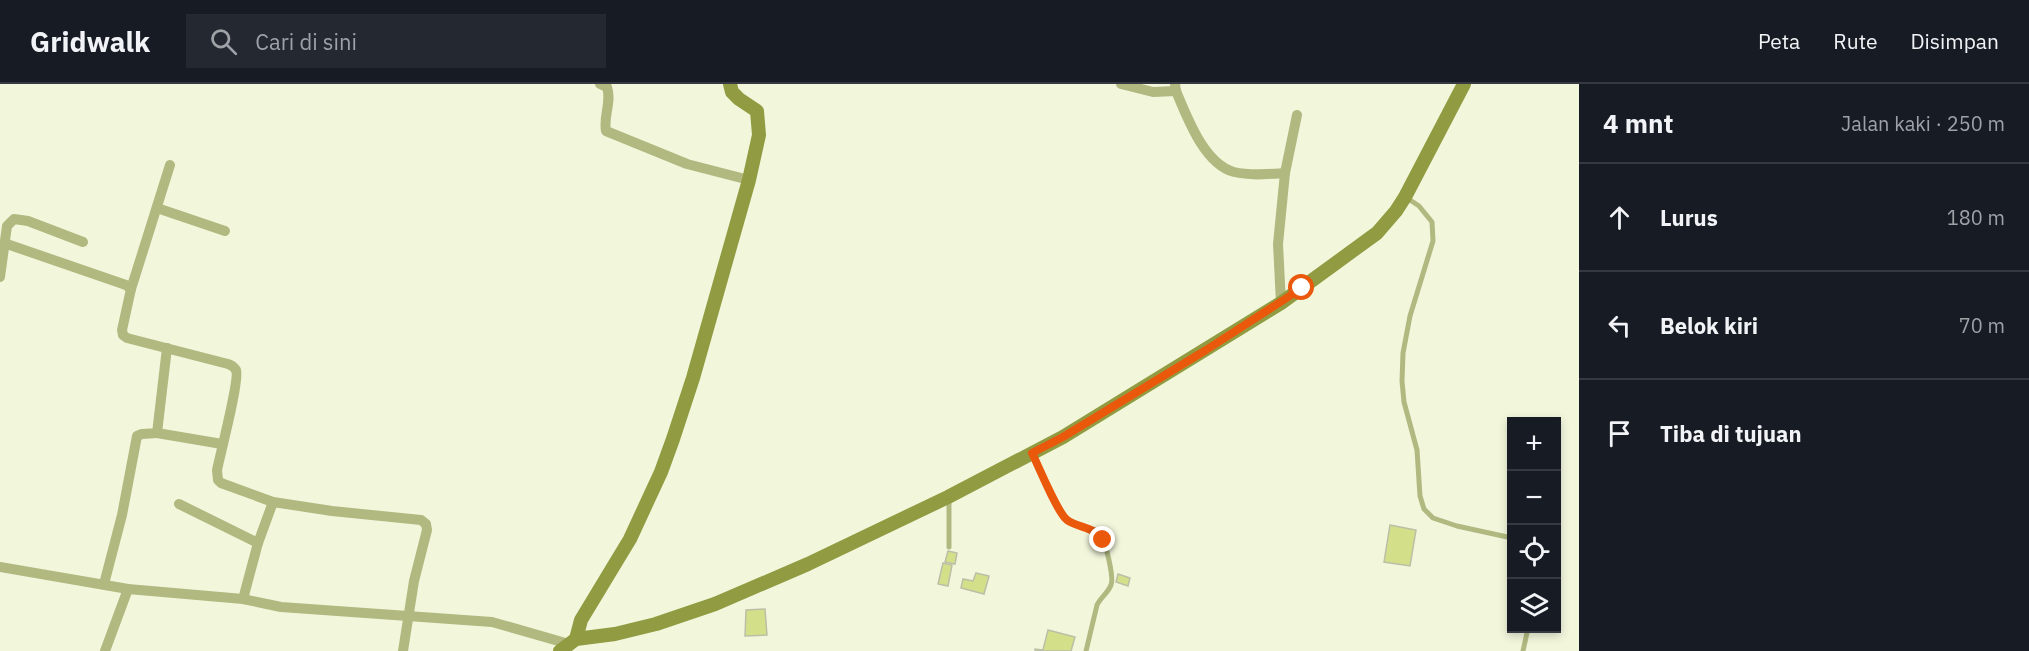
<!DOCTYPE html>
<html lang="id">
<head>
<meta charset="utf-8">
<style>
	:root { --surface:#171b24; --page:#242831; --text:#f1f3f6; --muted:#9ea1a6; --line:#363941 }
	body { margin:0; font-family:"IBM Plex Sans",sans-serif; background:var(--page); color:var(--text) }
	.controls { position:absolute; right:18px; bottom:18px; display:grid; overflow:hidden; border-radius:0px; box-shadow:0 3px 9px #0003 }
	.controls button { width:54px; height:54px; display:grid; place-items:center; padding:0; border:0; border-bottom:2px solid var(--line); background:var(--surface); color:var(--text); font:30px sans-serif }
	.stop { position:absolute; width:18px; height:18px; margin:-14px; border:4px solid #ea580c; border-radius:50%; background:#fff }
	.stop.end { background:#ea580c; border-color:#fff; box-shadow:0 2px 6px #0008 }
	.list { margin:0; padding:0; list-style:none }
	h2 { display:flex; justify-content:space-between; align-items:center; height:78px; margin:0; padding:0 24px; font-size:26px }
	h2 small { font-size:20px; font-weight:400; color:var(--muted) }
	.list li { display:grid; grid-template-columns:39px 1fr auto; gap:18px; align-items:center; box-sizing:border-box; height:108px; padding:0 24px; border-top:2px solid var(--line) }
	.list b { display:block; font-size:22px; white-space:nowrap }
	.list em { font-size:20px; font-style:normal; color:var(--muted) }
	.icon { flex:none; width:33px; height:33px; fill:none; stroke:currentColor; stroke-width:2; stroke-linecap:round; stroke-linejoin:round }
	.map { position:relative; flex:none; width:1579px; height:567px; overflow:hidden }
	header { display:flex; align-items:center; gap:36px; box-sizing:border-box; height:84px; padding:0 30px; background:var(--surface); border-bottom:2px solid var(--line) }
	header strong { font-size:28px }
	nav { display:flex; gap:33px; margin-inline-start:auto; font-size:21px }
	.search { width:420px; height:54px; background:var(--page); display:flex; align-items:center; gap:15px; box-sizing:border-box; padding:0 21px; border-radius:0px; color:var(--muted); font-size:22px }
	main { display:flex }
	aside { flex:1; background:var(--surface) }
	.map>svg:first-child { display:block }
	.building { fill:#d4df8a; stroke:#bbbfa6; stroke-width:1.5 }
	.lines { fill:none; stroke-linecap:round; stroke-linejoin:round }
	.lane { stroke:#b1b981; stroke-width:5 }
	.street { stroke:#b1b981; stroke-width:10 }
	.secondary { stroke:#919b41; stroke-width:14 }
	.route { stroke:#ea580c; stroke-width:8 }
</style>
</head>
<body>
<header>
<strong>Gridwalk</strong>
<div class="search"><svg class="icon" aria-label="search" viewBox="0 0 24 24"><circle cx="10" cy="10" r="6"/><path d="M15 15l6 6"/></svg>Cari di sini</div>
<nav><a>Peta</a><a>Rute</a><a>Disimpan</a></nav>
</header>
<main>
<div class="map">
<svg width="1579" height="567" viewBox="0 0 1579 567">
	<rect width="100%" height="100%" fill="#f2f7dc"/>
	<g class="building">
		<polygon points="1390,441 1416,446 1410,482 1384,478"/>
		<polygon points="948,467 957,469 955,480 945,478"/>
		<polygon points="943,479 952,481 948,502 938,500"/>
		<polygon points="976,489 989,492 984,510 961,504 963,495 973,497"/>
		<polygon points="1118,490 1130,494 1128,502 1116,498"/>
		<polygon points="765,525 767,551 745,552 746,526"/>
		<polygon points="1048,546 1075,553 1071,567 1035,567 1035,565 1043,566"/>
	</g>
	<g class="lines">
		<g class="lane">
			<polyline points="1407,114 1419,122 1432,138 1433,157 1410,232 1403,269 1402,297 1404,318 1417,366 1420,412 1424,425 1433,434 1457,442 1512,454"/>
			<path d="M1033 371 1062 430C1072 442 1089 441 1100 451 1106 457 1114 494 1111 501 1108 509 1101 513 1097 521L1086 567"/>
			<polyline points="949,415 949,463"/>
			<polyline points="1523,567 1528,544"/>
		</g>
		<g class="street">
			<path d="M600 0 607 3C612 18 603 32 606 47L687 80 749 96"/>
			<polyline points="1121,0 1153,8 1176,7"/>
			<path d="M1175 0 1176 7C1187 33 1204 80 1234 88 1251 92 1269 90 1285 89"/>
			<polyline points="157,124 225,147"/>
			<path d="M4 159 126 201 131 205 122 246 123 251 127 254 228 280C231 281 234 283 236 286 240 295 220 371 217 386L218 396 221 399 273 418 332 427 421 436 426 440 427 446 414 497 403 567"/>
			<polyline points="0,193 7,142 14,135 28,137 83,158"/>
			<polyline points="131,205 170,81"/>
			<polyline points="1281,219 1278,160 1285,89 1297,31"/>
			<polyline points="157,349 222,360"/>
			<polyline points="179,420 258,459"/>
			<polyline points="0,483 128,505 243,515 281,523 492,538 569,560"/>
			<polyline points="104,500 122,431 137,352 142,350 157,349 167,264"/>
			<polyline points="243,515 258,459 273,418"/>
			<polyline points="105,567 128,505"/>
		</g>
		<g class="secondary">
			<polyline points="576,555 581,536 630,455 661,388 673,355 693,294 749,96 759,51 757,27 739,15 732,8 730,0"/>
			<polyline points="560,567 576,555 615,550 656,540 715,520 808,480 948,413 1063,353 1281,219 1377,149 1396,127 1405,113 1464,0"/>
		</g>
	</g>
	<g class="lines">
		<path class="route" d="M1103 456C1096 443 1078 444 1067 436 1057 428 1039 383 1032 369L1063 353 1206 266 1302 204"/>
	</g>
</svg>
<div class="controls">
<button>+</button>
<button>−</button>
<button><svg class="icon" aria-label="locate" viewBox="0 0 24 24"><circle cx="12" cy="12" r="6"/><path d="M12 2v4M12 18v4M2 12h4M18 12h4"/></svg></button>
<button><svg class="icon" aria-label="layers" viewBox="0 0 24 24"><path d="M12 4l9 5-9 5-9-5zM3 14l9 5 9-5"/></svg></button>
</div>
<div class="stop" style="left:1302px;top:204px"></div>
<div class="stop end" style="left:1103px;top:456px"></div>
</div>
<aside>
<h2>4 mnt<small>Jalan kaki · 250 m</small></h2>
<ul class="list">
<li><svg class="icon" aria-label="ahead" viewBox="0 0 24 24"><path d="M12 20V5M6 11l6-6 6 6"/></svg><div><b>Lurus</b></div><em>180 m</em></li>
<li><svg class="icon" aria-label="left" viewBox="0 0 24 24"><path d="M17 20v-9H6M10 6l-5 5 5 5"/></svg><div><b>Belok kiri</b></div><em>70 m</em></li>
<li><svg class="icon" aria-label="arrive" viewBox="0 0 24 24"><path d="M6 21V4h12l-3 4 3 4H6"/></svg><div><b>Tiba di tujuan</b></div></li>
</ul>
</aside>
</main>
</body>
</html>
